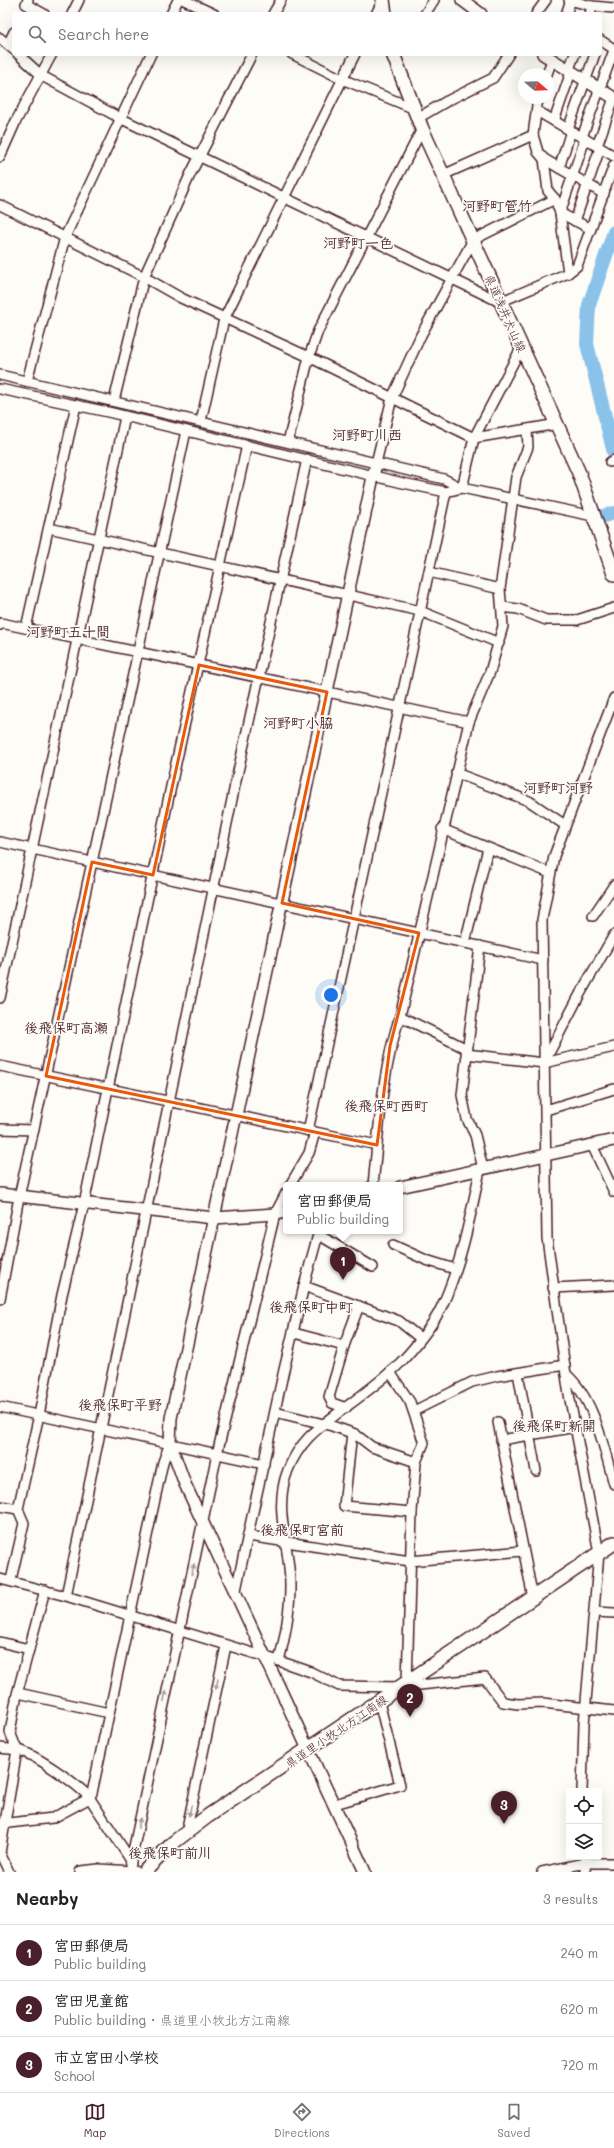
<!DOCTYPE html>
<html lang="en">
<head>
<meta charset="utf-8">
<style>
	:root { --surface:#fff; --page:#f6f6f6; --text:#222; --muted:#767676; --line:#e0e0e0; --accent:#4a1f2b }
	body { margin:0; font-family:Mali,"Klee One",sans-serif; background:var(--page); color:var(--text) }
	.controls { position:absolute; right:12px; bottom:12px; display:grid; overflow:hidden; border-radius:4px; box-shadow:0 4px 16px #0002 }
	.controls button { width:36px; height:36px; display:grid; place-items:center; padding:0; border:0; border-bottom:1px solid var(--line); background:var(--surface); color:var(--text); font:20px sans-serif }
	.compass { position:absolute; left:518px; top:68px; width:36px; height:36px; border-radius:50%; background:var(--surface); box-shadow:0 4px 16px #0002; rotate:109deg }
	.you { position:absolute; left:331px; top:995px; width:14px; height:14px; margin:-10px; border:3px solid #fff; border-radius:50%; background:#1a73e8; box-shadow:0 0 0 6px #1a73e833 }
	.badge { display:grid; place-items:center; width:26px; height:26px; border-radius:50%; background:var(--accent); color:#fff; font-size:13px; font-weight:700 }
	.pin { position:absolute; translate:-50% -33px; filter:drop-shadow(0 1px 2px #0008) }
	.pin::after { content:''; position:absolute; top:21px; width:14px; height:12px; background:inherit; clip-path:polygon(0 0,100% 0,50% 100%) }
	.popup { position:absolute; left:283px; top:1182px; width:120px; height:52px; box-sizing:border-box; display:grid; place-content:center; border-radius:4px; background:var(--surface); filter:drop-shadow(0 1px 3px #0005); font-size:13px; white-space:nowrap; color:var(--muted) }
	.popup b { font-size:15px; color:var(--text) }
	.popup::after { content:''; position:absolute; left:50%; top:100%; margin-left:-8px; border:8px solid transparent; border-top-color:var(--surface) }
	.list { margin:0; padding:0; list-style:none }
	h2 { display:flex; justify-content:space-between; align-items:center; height:52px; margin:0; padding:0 16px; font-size:17px }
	h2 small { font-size:13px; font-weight:400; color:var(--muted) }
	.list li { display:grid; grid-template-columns:26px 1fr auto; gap:12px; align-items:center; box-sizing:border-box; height:56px; padding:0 16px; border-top:1px solid var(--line) }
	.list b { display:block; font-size:15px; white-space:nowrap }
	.list p { margin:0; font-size:13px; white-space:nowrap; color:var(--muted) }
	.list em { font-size:13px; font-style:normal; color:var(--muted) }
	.icon { flex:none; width:22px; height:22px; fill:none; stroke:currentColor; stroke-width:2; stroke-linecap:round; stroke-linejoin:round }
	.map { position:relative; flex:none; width:614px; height:1872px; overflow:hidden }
	.search { position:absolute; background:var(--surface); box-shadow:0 4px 16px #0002; left:12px; right:12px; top:12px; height:44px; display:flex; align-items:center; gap:10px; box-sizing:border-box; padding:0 14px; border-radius:4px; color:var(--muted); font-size:15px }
	.sheet { height:220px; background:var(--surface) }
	nav { display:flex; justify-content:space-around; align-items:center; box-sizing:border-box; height:56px; border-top:1px solid var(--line); background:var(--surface); font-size:11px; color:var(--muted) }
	nav a { display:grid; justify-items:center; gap:2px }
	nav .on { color:var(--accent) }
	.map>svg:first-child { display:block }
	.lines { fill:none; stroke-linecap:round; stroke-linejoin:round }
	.river { stroke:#8bc2e9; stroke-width:14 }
	.minor-casing { stroke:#4a1f2b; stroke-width:12 }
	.tertiary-casing { stroke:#4a1f2b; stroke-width:14 }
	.secondary-casing { stroke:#4a1f2b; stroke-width:16 }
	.minor { stroke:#fdfcf7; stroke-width:9 }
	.tertiary { stroke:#fdfcf7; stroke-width:11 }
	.secondary { stroke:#fdfcf7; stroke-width:13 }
	.oneway { fill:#ac999b }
	.marked { fill:none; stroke:#e8590c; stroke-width:3; stroke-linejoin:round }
	.labels { text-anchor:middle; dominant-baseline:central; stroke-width:3.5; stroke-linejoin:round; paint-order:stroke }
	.street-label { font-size:12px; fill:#4a1f2b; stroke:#fdfcf7 }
	.quarter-label { font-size:14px; font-weight:bold; fill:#4a1f2b; stroke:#fdfcf7 }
</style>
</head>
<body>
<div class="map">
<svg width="614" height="1872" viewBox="0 0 614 1872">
	<rect width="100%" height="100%" fill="#fdfcf7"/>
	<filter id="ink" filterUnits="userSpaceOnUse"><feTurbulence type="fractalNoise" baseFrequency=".025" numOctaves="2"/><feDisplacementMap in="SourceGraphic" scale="8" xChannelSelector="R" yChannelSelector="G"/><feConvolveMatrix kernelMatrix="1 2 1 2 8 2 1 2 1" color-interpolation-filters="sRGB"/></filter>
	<g filter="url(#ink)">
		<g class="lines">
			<g class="river">
				<polyline points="614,232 589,305 587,344 614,453"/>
				<polyline points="600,517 614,513"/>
			</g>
			<g class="minor-casing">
				<g id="minor">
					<polyline points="28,0 26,4 44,14"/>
					<polyline points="184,0 214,14"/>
					<polyline points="569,0 592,6"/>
					<polyline points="72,14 79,0"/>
					<polyline points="171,14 178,0"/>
					<polyline points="273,14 281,0"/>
					<polyline points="376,14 383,0"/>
					<polyline points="425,14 434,0"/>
					<polyline points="536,14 546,0"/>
					<polyline points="566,14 571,0"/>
					<polyline points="590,14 592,6 614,8"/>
					<polyline points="0,38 14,50"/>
					<polyline points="600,40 614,49"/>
					<polyline points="8,44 14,32"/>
					<polyline points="18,54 42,76 120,118 500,302 568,273 577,266 614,165"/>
					<polyline points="292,54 342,79 415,109"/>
					<polyline points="568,71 575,54"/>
					<polyline points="547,74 552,60"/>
					<polyline points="538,98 533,135 538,152 544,159 548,191 555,199 560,213 568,273"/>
					<polyline points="537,111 614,156"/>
					<polyline points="418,118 447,101 493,78 509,54"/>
					<polyline points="554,121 571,72"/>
					<polyline points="568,129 595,54"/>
					<polyline points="582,137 614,50"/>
					<polyline points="585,139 560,213 591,229"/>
					<polyline points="597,146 614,98"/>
					<polyline points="0,157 16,121 52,54"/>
					<polyline points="544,159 604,194"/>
					<polyline points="559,168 571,131"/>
					<polyline points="443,175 533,135"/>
					<polyline points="0,205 144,277 181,298 309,357 474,438 558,424"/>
					<polyline points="575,221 600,148"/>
					<polyline points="0,375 444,479 462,488 593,516"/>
					<polyline points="27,381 65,237 151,54"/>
					<polyline points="0,389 108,412 403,483 446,492 462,488"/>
					<polyline points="114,401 144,277 190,175 252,54"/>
					<polyline points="201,421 224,319 355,54"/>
					<polyline points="288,442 309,357 318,331 422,129"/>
					<polyline points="610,462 614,460"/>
					<polyline points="376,463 392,398 421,335 473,240 555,199"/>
					<polyline points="462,488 474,438 521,348"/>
					<polyline points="49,528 420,611 499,643"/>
					<polyline points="429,572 500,589"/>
					<polyline points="502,607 518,609 546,620 577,620 614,608"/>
					<polyline points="0,625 1,623 469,722"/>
					<polyline points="26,628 76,405"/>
					<polyline points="456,773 529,801 565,825"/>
					<polyline points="442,829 550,873"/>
					<polyline points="0,842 543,960"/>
					<polyline points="593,916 614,885"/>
					<polyline points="465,943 488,848"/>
					<polyline points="480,946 462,1095 467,1119 475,1135 483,1169"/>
					<polyline points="0,998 125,417"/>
					<polyline points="400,1016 467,1049"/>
					<polyline points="466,1054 544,1063 614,1047"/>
					<polyline points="545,1061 580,994 614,935"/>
					<polyline points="0,1066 377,1145"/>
					<polyline points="546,1110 614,1089"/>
					<polyline points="0,1129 34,1130"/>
					<polyline points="308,1131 446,492"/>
					<polyline points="592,1145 614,1192"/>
					<polyline points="290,1185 309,1153 315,1132"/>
					<path d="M373 1185C379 1128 382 1071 400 1016L469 722 490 672 503 626 500 589 516 477 528 447 527 430"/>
					<polyline points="319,1235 373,1267"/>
					<polyline points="393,1245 426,1260 455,1269"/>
					<polyline points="304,1286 399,1321 420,1338"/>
					<polyline points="553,1288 614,1285"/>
					<polyline points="0,1299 19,1197 186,431"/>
					<polyline points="294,1333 344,1346"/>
					<polyline points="390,1372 410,1402 424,1443 416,1462 412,1512 407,1683"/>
					<polyline points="518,1373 536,1471"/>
					<path d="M566 1374C595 1399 604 1449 614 1484"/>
					<polyline points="0,1407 264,1464"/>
					<polyline points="346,1408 332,1403 329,1397 344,1346 359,1306"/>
					<polyline points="414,1411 472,1382 497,1376 565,1365"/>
					<polyline points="275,1412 332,1426 355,1434 372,1447 416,1462"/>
					<polyline points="498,1422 533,1598"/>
					<polyline points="352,1433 344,1506 412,1512"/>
					<polyline points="501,1440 576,1427"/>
					<polyline points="0,1506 18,1509"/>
					<polyline points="248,1536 410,1561 523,1551"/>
					<polyline points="0,1579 66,1596 279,1661 311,1672 339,1686 401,1687 485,1678 503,1702 518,1704 543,1703 614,1711"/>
					<polyline points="11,1580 24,1523 18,1509 39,1415 62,1295 84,1204 174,772 247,445"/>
					<polyline points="236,1590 283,1374 304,1286 319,1231"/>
					<polyline points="66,1596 235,785 307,459"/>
					<polyline points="595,1612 614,1613"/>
					<polyline points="0,1642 29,1649"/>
					<path d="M279 1661C285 1637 290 1612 290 1587 291 1547 272 1510 288 1470 301 1438 320 1427 346 1407 365 1393 384 1379 400 1363 413 1350 432 1326 440 1310 460 1270 471 1214 480 1170"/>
					<polyline points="18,1693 109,1713"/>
					<path d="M0 1748C6 1749 13 1749 19 1750 37 1756 76 1783 89 1797L130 1859 131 1864"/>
					<polyline points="582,1791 584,1724 599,1553 568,1389 547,1238 542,920 554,856 614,698"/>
					<polyline points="335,1804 400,1785 379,1702"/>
					<polyline points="0,1824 53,1818 88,1799 92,1793 163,1462 170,1443"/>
					<polyline points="192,1828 188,1823 226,1646"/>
					<polyline points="131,1861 217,1454 275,1214 286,1193"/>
					<polyline points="9,1872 0,1853 17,1750 10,1732 17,1694 45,1590"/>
					<polyline points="542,1872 586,1863 614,1863"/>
					<polyline points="585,1872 586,1857"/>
				</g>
			</g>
			<g class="tertiary-casing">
				<g id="tertiary">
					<polyline points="462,0 481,14"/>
					<polyline points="543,54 614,98"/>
					<polyline points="400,1187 614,1140"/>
					<polyline points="0,1194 214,1218 275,1214 286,1212"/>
					<polyline points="81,1872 99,1870 134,1872"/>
					<polyline points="365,1872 185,1484 170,1443 171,1418 376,463"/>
				</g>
			</g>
			<g class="secondary-casing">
				<g id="secondary">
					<polyline points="383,0 385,14"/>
					<polyline points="393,54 422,129 443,175 579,473 614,574"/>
					<polyline points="144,1872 174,1842 208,1816 614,1543"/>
				</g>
			</g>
			<use href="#minor" class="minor"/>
			<use href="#tertiary" class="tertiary"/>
			<use href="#secondary" class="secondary"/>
		</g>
		<defs><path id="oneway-solid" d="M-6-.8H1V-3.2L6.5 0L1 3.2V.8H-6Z"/></defs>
		<g class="oneway">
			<use href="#oneway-solid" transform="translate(193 1569) rotate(-78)"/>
			<use href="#oneway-solid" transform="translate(217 1684) rotate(102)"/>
			<use href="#oneway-solid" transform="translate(165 1696) rotate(-78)"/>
			<use href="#oneway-solid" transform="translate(190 1811) rotate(102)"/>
			<use href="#oneway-solid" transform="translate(139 1823) rotate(-78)"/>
		</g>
	</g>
	<path class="marked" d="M199 665 327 692 282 903 419 933 390 1046 377 1145 46 1076 92 862 153 875Z"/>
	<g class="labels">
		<g class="street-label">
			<text transform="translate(506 313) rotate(66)">県道浅井犬山線</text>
			<text transform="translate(336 1731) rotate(-34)">県道里小牧北方江南線</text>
		</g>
		<g class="quarter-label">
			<text x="497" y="205">河野町管竹</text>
			<text x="358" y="242">河野町一色</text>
			<text x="367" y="434">河野町川西</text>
			<text x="68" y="631">河野町五十間</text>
			<text x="298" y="722">河野町小脇</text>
			<text x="558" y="787">河野町河野</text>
			<text x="66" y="1027">後飛保町高瀬</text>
			<text x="386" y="1105">後飛保町西町</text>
			<text x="311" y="1306">後飛保町中町</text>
			<text x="120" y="1404">後飛保町平野</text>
			<text x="554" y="1425">後飛保町新開</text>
			<text x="302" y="1529">後飛保町宮前</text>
			<text x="170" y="1852">後飛保町前川</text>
		</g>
	</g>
</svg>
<div class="controls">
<button><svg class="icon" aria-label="locate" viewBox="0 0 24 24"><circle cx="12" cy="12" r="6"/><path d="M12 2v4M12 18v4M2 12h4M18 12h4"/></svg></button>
<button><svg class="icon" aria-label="layers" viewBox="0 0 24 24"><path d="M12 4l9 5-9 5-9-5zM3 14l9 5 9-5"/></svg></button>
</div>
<svg class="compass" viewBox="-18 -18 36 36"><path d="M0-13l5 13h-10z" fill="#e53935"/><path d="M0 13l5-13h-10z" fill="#767676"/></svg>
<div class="you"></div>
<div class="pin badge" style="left:343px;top:1280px">1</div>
<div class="popup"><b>宮田郵便局</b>Public building</div>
<div class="pin badge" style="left:410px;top:1717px">2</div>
<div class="pin badge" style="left:504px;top:1824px">3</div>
<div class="search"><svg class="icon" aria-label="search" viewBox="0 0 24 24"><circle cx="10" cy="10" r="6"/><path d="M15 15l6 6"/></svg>Search here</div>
</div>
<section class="sheet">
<h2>Nearby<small>3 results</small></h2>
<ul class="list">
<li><span class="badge">1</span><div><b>宮田郵便局</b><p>Public building</p></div><em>240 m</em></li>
<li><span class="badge">2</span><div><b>宮田児童館</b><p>Public building · 県道里小牧北方江南線</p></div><em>620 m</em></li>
<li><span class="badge">3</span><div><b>市立宮田小学校</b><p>School</p></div><em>720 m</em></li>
</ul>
</section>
<nav>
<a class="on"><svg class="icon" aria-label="map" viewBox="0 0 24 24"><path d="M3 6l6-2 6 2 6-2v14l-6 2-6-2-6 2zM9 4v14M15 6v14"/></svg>Map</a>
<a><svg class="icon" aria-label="directions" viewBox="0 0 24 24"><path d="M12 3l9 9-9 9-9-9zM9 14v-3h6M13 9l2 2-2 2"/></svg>Directions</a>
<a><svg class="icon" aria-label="saved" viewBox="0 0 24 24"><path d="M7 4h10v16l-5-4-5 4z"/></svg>Saved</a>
</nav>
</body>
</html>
